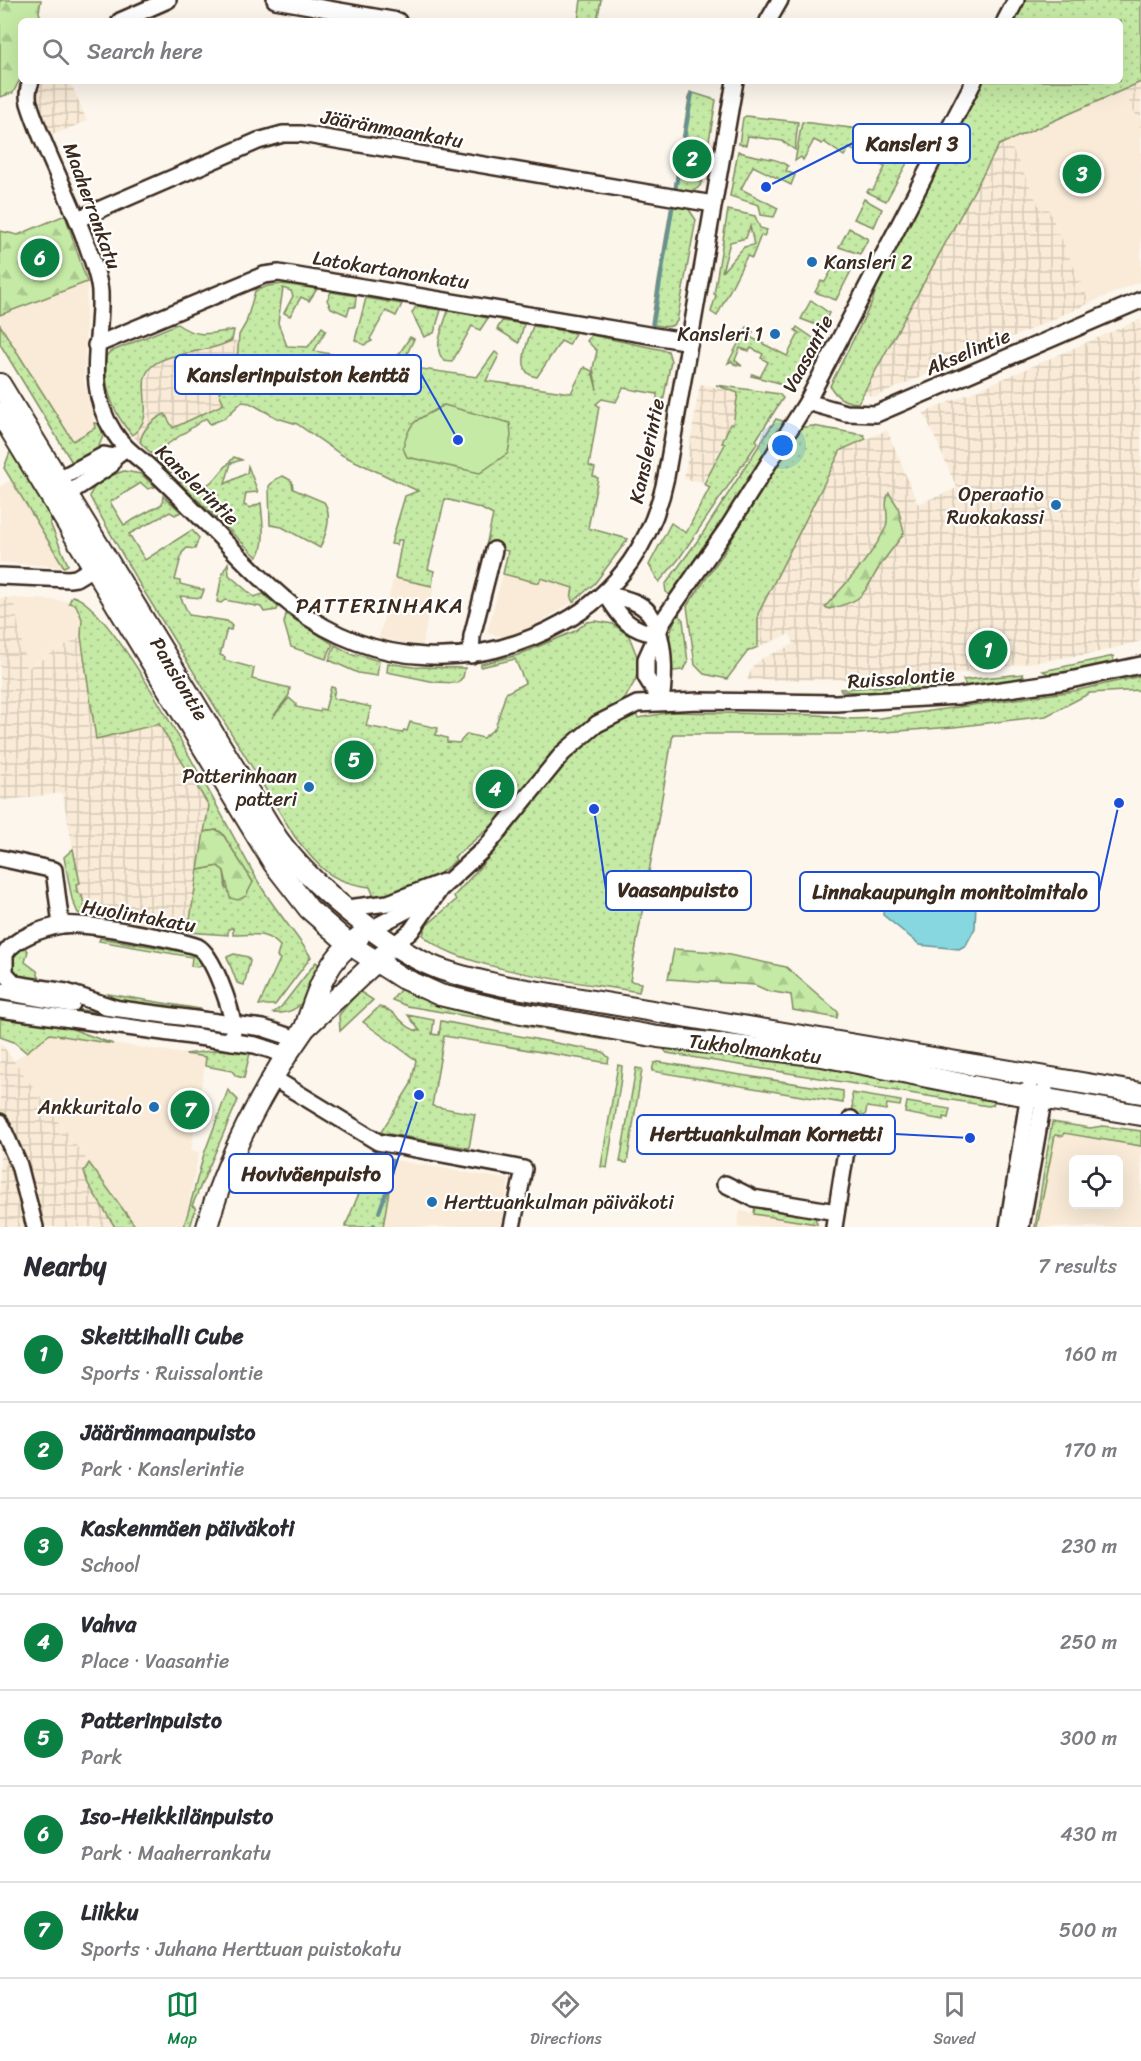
<!DOCTYPE html>
<html lang="en">
<head>
<meta charset="utf-8">
<style>
	:root { --surface:#fff; --page:#f7f7f7; --text:#2b2b33; --muted:#7c7c81; --line:#e1e1e2; --accent:#0b8043 }
	body { margin:0; font-family:Sriracha,sans-serif; background:var(--page); color:var(--text) }
	.controls { position:absolute; right:18px; bottom:18px; display:grid; overflow:hidden; border-radius:9px; box-shadow:0 6px 24px #0002 }
	.controls button { width:54px; height:54px; display:grid; place-items:center; padding:0; border:0; border-bottom:2px solid var(--line); background:var(--surface); color:var(--text); font:30px sans-serif }
	.you { position:absolute; left:783px; top:446px; width:21px; height:21px; margin:-15px; border:4px solid #fff; border-radius:50%; background:#1a73e8; box-shadow:0 0 0 9px #1a73e833 }
	.badge { display:grid; place-items:center; width:39px; height:39px; border-radius:50%; background:var(--accent); color:#fff; font-size:20px; font-weight:700 }
	.pin { position:absolute; translate:-50% -50%; border:3px solid #fff; box-shadow:0 2px 6px #0006 }
	.list { margin:0; padding:0; list-style:none }
	h2 { display:flex; justify-content:space-between; align-items:center; height:78px; margin:0; padding:0 24px; font-size:26px }
	h2 small { font-size:20px; font-weight:400; color:var(--muted) }
	.list li { display:grid; grid-template-columns:39px 1fr auto; gap:18px; align-items:center; box-sizing:border-box; height:96px; padding:0 24px; border-top:2px solid var(--line) }
	.list b { display:block; font-size:22px; white-space:nowrap }
	.list p { margin:0; font-size:20px; white-space:nowrap; color:var(--muted) }
	.list em { font-size:20px; font-style:normal; color:var(--muted) }
	.icon { flex:none; width:33px; height:33px; fill:none; stroke:currentColor; stroke-width:2; stroke-linecap:round; stroke-linejoin:round }
	.map { position:relative; flex:none; width:1141px; height:1227px; overflow:hidden }
	.search { position:absolute; background:var(--surface); box-shadow:0 6px 24px #0002; left:18px; right:18px; top:18px; height:66px; display:flex; align-items:center; gap:15px; box-sizing:border-box; padding:0 21px; border-radius:9px; color:var(--muted); font-size:22px }
	.sheet { height:750px; background:var(--surface) }
	nav { display:flex; justify-content:space-around; align-items:center; box-sizing:border-box; height:84px; border-top:2px solid var(--line); background:var(--surface); font-size:16px; color:var(--muted) }
	nav a { display:grid; justify-items:center; gap:3px }
	nav .on { color:var(--accent) }
	.map>svg:first-child { display:block }
	.built { fill:#f9ebd7; fill-rule:evenodd }
	.industrial { fill:url(#industrial-grid) }
	.green { fill:url(#green-dots); stroke:#808a62; stroke-width:1.5; fill-rule:evenodd }
	.forest { fill:url(#forest-firs); stroke:#808a62; stroke-width:1.5 }
	.pitch { fill:#c5eaa5; stroke:#808a62; stroke-width:1.5 }
	.water { fill:#86d7e0; stroke:#689292; stroke-width:1.5 }
	.lines { fill:none; stroke-linecap:round; stroke-linejoin:round }
	.stream { stroke:#689292; stroke-width:4 }
	.minor-casing { stroke:#3b2a1e; stroke-width:20 }
	.major-casing { stroke:#3b2a1e; stroke-width:24 }
	.minor { stroke:#fff; stroke-width:15 }
	.major { stroke:#fff; stroke-width:20 }
	.poi-dot { fill:#1f6fb2; stroke:#fff; stroke-width:2 }
	.labels { text-anchor:middle; dominant-baseline:central; stroke-width:4.5; stroke-linejoin:round; paint-order:stroke }
	.street-label { font-size:20px; fill:#3b2a1e; stroke:#fff }
	.poi-label { font-size:20px; fill:#3b2a1e; stroke:#fff; text-anchor:end }
	.neighbourhood-label { font-size:21px; letter-spacing:1.5px; fill:#3b2a1e; stroke:#fff }
	.leader { fill:none; stroke:#1d4ed8; stroke-width:2 }
	.callout-dot { fill:#1d4ed8; stroke:#fff; stroke-width:2 }
	.callout { fill:#fff; stroke:#1d4ed8; stroke-width:2 }
	.callout-label { font-size:21px; text-anchor:middle; font-weight:bold; fill:#3b2a1e }
</style>
</head>
<body>
<div class="map">
<svg width="1141" height="1227" viewBox="0 0 1141 1227">
	<defs>
		<pattern id="industrial-grid" width="8" height="8" patternUnits="userSpaceOnUse" patternTransform="scale(1.5)"><rect width="8" height="8" fill="#f9ebd7"/><path d="M0 4h8M4 0v8" fill="none" stroke="#d6cab8"/></pattern>
		<pattern id="green-dots" width="8" height="8" patternUnits="userSpaceOnUse" patternTransform="scale(1.5)"><rect width="8" height="8" fill="#c5eaa5"/><path d="M2 2h.1M6 6h.1" fill="none" stroke="#aac98e" stroke-width="1.8" stroke-linecap="round"/></pattern>
		<pattern id="forest-firs" width="22" height="20" patternUnits="userSpaceOnUse" patternTransform="scale(1.5)"><rect width="22" height="20" fill="#c5eaa5"/><path d="M5 1l3.5 6h-7zM16 11l3.5 6h-7z" fill="#aac98e"/></pattern>
	</defs>
	<rect width="100%" height="100%" fill="#fcf6ed"/>
	<filter id="ink" filterUnits="userSpaceOnUse"><feTurbulence type="fractalNoise" baseFrequency=".0167" numOctaves="2"/><feDisplacementMap in="SourceGraphic" scale="12" xChannelSelector="R" yChannelSelector="G"/><feConvolveMatrix kernelMatrix="1 2 1 2 8 2 1 2 1" color-interpolation-filters="sRGB"/></filter>
	<g filter="url(#ink)">
		<g class="built">
			<polygon points="1124,90 1141,129 1141,281 1090,303 1048,208 1041,211 1008,140"/>
			<polygon points="87,282 84,380 95,427 73,442 0,325 0,315"/>
			<polygon points="11,480 64,567 0,562 0,487"/>
			<polygon points="503,574 539,583 540,578 568,585 574,588 571,598 573,602 528,629 507,638 487,633"/>
			<polygon points="398,578 434,587 422,646 379,638 393,580 397,581"/>
			<polygon points="13,598 69,601 89,609 99,625 26,668"/>
			<polygon points="50,1034 206,1057 191,1150 199,1152 184,1227 136,1227 14,1061"/>
			<path d="M1052 1122 1141 1137V1227H1035ZM1074 1160H1118V1204H1074Z"/>
			<polygon points="394,1160 509,1180 501,1227 383,1227"/>
			<polygon points="740,1211 828,1226 737,1227"/>
		</g>
		<g class="industrial">
			<polygon points="37,81 70,81 87,121 50,136 35,100"/>
			<polygon points="1141,82 1141,129 1124,90"/>
			<polygon points="1008,140 1041,210 1048,208 1090,303 875,397 863,393 999,145"/>
			<polygon points="1141,319 1141,641 1095,653 956,674 883,679 747,680 753,666 763,658 794,644 790,634 758,647 758,614 841,450 887,430 918,504 957,488 924,413"/>
			<polygon points="232,340 238,341 236,401 207,418 152,455 132,435 147,414 144,385 152,366 164,360 205,348 221,347"/>
			<polygon points="700,384 738,392 733,424 705,482 684,479"/>
			<polygon points="0,598 13,598 27,668 99,625 209,806 188,932 86,915 82,895 77,892 76,883 80,882 62,793 0,801"/>
			<polygon points="0,1042 14,1061 136,1227 0,1227"/>
		</g>
		<g class="green">
			<polygon points="581,0 601,0 597,21 578,21"/>
			<path d="M1023 0H1141V82L999 145 858 403C844 402 837 398 830 386L872 302 882 272 981 81H1120V21H1012Z"/>
			<path d="M690 92 716 100 702 182C696 195 686 191 674 190Z"/>
			<polygon points="746,116 798,122 795,150 782,141 748,136 746,145 739,144 743,118"/>
			<polygon points="802,122 916,136 918,143 886,201 867,192 869,189 873,190 885,167 849,148 844,156 824,142 822,144 814,140 803,160 801,157 795,161"/>
			<path d="M738 151C753 158 775 156 788 166L786 171 795 175 791 185 753 166 741 189 778 208 774 217 761 215 759 205 730 196Z"/>
			<polygon points="864,199 882,209 874,227 854,219"/>
			<path d="M671 205 688 208 696 220 677 321C671 330 661 326 651 324Z"/>
			<path d="M728 210 755 216 760 228 767 230 764 236 761 235 752 258 747 256 717 316 711 312 716 295 714 294ZM750 226 754 245 744 247 722 272 730 242 746 238Z"/>
			<polygon points="849,228 868,239 860,254 839,247"/>
			<polygon points="835,256 853,267 836,300 815,292 821,281 825,282 837,260"/>
			<path d="M283 284 317 289 309 301 301 297 290 316 284 313 293 296 291 291 283 288 278 323 287 346 308 347 322 327 326 330 314 351 392 365 410 337 414 339 401 366 477 377 495 352 499 355 486 381 571 393 584 367 592 371 597 390 593 368 597 351 587 341 591 335 668 351 671 361 661 412 657 411V394L623 388 616 402 602 399 596 404 599 406 589 466 595 468 593 476 598 478 588 528 628 539 595 583 573 602 571 598 573 588 541 578 539 583 503 574 508 551 486 546 493 515 480 508 445 499 428 569 434 571 432 586 395 578 402 540H398L397 545 391 544 405 496 418 491 342 455 297 424 277 418 250 403 242 402 225 418 210 424 206 418 162 448 177 463 176 469 170 473 140 442C142 430 153 419 165 414L173 428 224 404 219 393 236 374 239 335 246 323 255 291 268 286Z"/>
			<polygon points="331,292 356,296 355,307 350,307 347,315 331,308 327,300"/>
			<polygon points="366,298 402,304 396,316 386,311 370,339 372,341 364,345 355,340"/>
			<polygon points="811,300 829,313 822,327 801,319"/>
			<polygon points="416,306 441,310 434,333 424,337 412,313"/>
			<path d="M448 311 488 318 480 330 472 326 452 362 444 361C432 349 443 327 448 311Z"/>
			<polygon points="502,321 524,324 519,343 497,329"/>
			<path d="M177 324C198 339 210 333 234 330L232 340C212 353 169 351 152 366 132 384 160 415 132 435 112 412 103 387 106 356L110 352Z"/>
			<polygon points="0,325 73,441 95,428 94,423 100,424 103,436 97,451 73,464 0,344"/>
			<path d="M533 326 575 333 569 345 561 341 537 377C513 374 528 340 533 326Z"/>
			<polygon points="747,327 753,332 750,337 787,356 799,333 795,330 797,327 816,340 788,389 776,382 751,376 752,374 760,377 768,362 761,358 763,354 751,348 749,351 740,348 735,360 742,366 734,364 732,361 728,363"/>
			<polygon points="716,385 779,394 783,398 756,440 758,442 678,560 659,582 649,565 671,523 686,533 710,487 704,484 725,444 722,443 730,424 733,424 738,393"/>
			<polygon points="776,419 786,422 730,512 670,596 666,592 665,585 701,536"/>
			<polygon points="813,426 864,435 866,439 841,450 758,614 758,647 748,651 727,679 704,674 695,665 687,606 725,551 798,428"/>
			<polygon points="12,447 54,517 50,523 68,565 64,567 4,468"/>
			<path d="M234 457 242 460 231 463 225 484 247 473 248 466 258 492 246 493 244 505 250 508 261 503C262 516 267 547 257 557L180 483 183 478 191 477 203 488 215 479Z"/>
			<path d="M124 471 141 474 155 487 148 489 141 483 110 502 124 525 162 504 163 496 181 512 175 515 170 512 129 534 145 560 192 530 199 538 195 549 187 548 182 553 175 580 180 581V584L204 590 201 598 180 596 189 615 227 621 232 626 231 630 227 629 220 655 225 657 224 660 254 668 252 679 290 688 289 695 272 718 289 698 296 704V707L320 712 321 709 325 710 331 687 335 688 333 698 371 707 366 726 402 733 404 730 407 731 410 722 438 728 436 735 447 738V742L459 743 467 734 483 738 495 728 506 693 525 683 515 659 485 666 481 667V664L518 655 575 631 587 622 596 621 613 624 629 636 640 664 635 681 624 700 591 719 562 743 505 815 454 857 456 860C429 884 410 893 375 899L370 887C328 881 321 869 295 837L134 575 90 497C91 483 112 475 124 471Z"/>
			<path d="M283 476 292 481 293 489 324 502C333 516 326 534 320 548L282 527 270 525 269 486 276 479Z"/>
			<polygon points="228,563 229,575 254,597 263,594 278,607 277,610 264,612 261,607 225,600 221,603 217,602 222,574"/>
			<path d="M72 596C116 603 231 836 259 883 274 909 295 932 311 957L275 1005H259L280 959 277 957 280 946C266 931 252 935 233 935V928L228 929V935L188 932 198 870 218 866 224 871 226 889 253 882 222 833 216 830 204 832 209 806 159 724 96 739 81 636 82 619 76 605 69 603Z"/>
			<polygon points="286,614 333,644 326,659 291,647 284,623"/>
			<path d="M678 614 683 620 688 663 683 670 673 671C663 656 670 628 678 614Z"/>
			<polygon points="335,645 355,656 356,654 379,661 377,676 358,673 329,660"/>
			<polygon points="1114,656 1112,663 1052,676 1043,671"/>
			<polygon points="388,663 413,667 465,668 463,677 457,683 435,682 387,672"/>
			<polygon points="1023,674 1024,676 1012,682 966,686 963,680"/>
			<path d="M1141 676V690L1090 693 1046 716 954 727 857 734H673L630 981 641 983 639 992C589 983 458 971 423 935L426 926 456 900 454 896C472 876 491 856 508 834 549 783 572 739 636 714L638 718 672 712 819 715 851 719 880 718 1074 691Z"/>
			<polygon points="949,682 949,689 882,693 841,691 840,689"/>
			<polygon points="73,849 80,883 76,884 77,892 82,895 86,915 78,913 72,899 64,857"/>
			<polygon points="100,938 185,952 194,956 202,964 198,967 191,966 192,957 99,941"/>
			<polygon points="24,945 28,951 25,962 37,971 40,981 65,985 70,983 77,990 19,979 12,968 12,958"/>
			<polygon points="234,954 248,957 250,961 244,985 237,983 227,957"/>
			<path d="M316 962 320 966C309 991 304 1016 273 1013L281 1007Z"/>
			<polygon points="403,986 608,1033 606,1040 407,1006 392,1000"/>
			<polygon points="359,991 373,1000 340,1031 339,1015"/>
			<path d="M108 994 200 1009C189 1018 117 1005 108 994Z"/>
			<polygon points="1,998 210,1029 209,1032 0,1004"/>
			<path d="M379 1007C397 1009 403 1030 420 1031L408 1015 434 1020 432 1034 439 1035 441 1021 603 1052 609 1058 608 1063 444 1036 432 1106 475 1114 469 1148 384 1133 381 1132 411 1084 416 1060 363 1022Z"/>
			<polygon points="0,1016 64,1026 113,1044 50,1034 26,1052 14,1042 0,1037"/>
			<polygon points="662,1047 752,1052 995,1098 993,1105 988,1106 667,1053"/>
			<polygon points="238,1048 251,1049 244,1078 236,1076 232,1071 205,1066 206,1057 185,1054"/>
			<polygon points="659,1062 843,1091 843,1103 652,1071 654,1063"/>
			<polygon points="618,1065 622,1066 621,1078 607,1168 601,1167"/>
			<polygon points="636,1068 642,1069 627,1163 620,1162"/>
			<polygon points="228,1090 238,1100 192,1206 196,1208 190,1227 184,1227 204,1154"/>
			<polygon points="852,1093 901,1101 900,1106 887,1104 886,1110 867,1107 865,1116 853,1114"/>
			<polygon points="907,1102 950,1109 948,1118 944,1117 943,1120 905,1113"/>
			<polygon points="1052,1122 1090,1128 1103,1126 1141,1131 1141,1146 1064,1133 1063,1136 1055,1135 1037,1227 1035,1227"/>
			<polygon points="374,1157 394,1160 383,1227 345,1227"/>
			<polygon points="89,1163 136,1227 115,1227 88,1184 84,1171"/>
			<path d="M755 1205 764 1210C782 1206 797 1216 814 1213L817 1224 754 1214Z"/>
		</g>
		<g class="forest">
			<polygon points="0,0 41,0 39,12 42,21 21,21 21,77 13,93 0,97"/>
			<polygon points="65,215 87,282 0,315 0,231 18,235"/>
			<path d="M889 493 898 507 904 533C896 545 885 557 878 569 861 598 863 600 829 609L825 607C846 583 871 558 885 529 891 518 882 504 889 493Z"/>
			<polygon points="217,830 222,833 253,882 246,896 238,900 230,898 224,871 218,866 198,870 204,832"/>
			<polygon points="674,949 715,952 786,967 838,1012 837,1018 793,1010 791,995 768,991 755,985 668,979"/>
		</g>
		<path class="pitch" d="M444 405 510 423 511 436 508 453 480 473 407 457 403 448C411 415 419 421 444 405Z"/>
		<path class="water" d="M934 886C950 888 965 887 976 900L975 928 966 945 959 949 920 945 883 915 884 900 891 893 904 890 915 893Z"/>
		<g class="lines">
			<g class="stream">
				<polyline points="671,190 675,191 692,94"/>
				<polyline points="653,324 673,204"/>
				<polyline points="379,1212 388,1187 392,1162"/>
				<polyline points="373,1227 374,1225"/>
			</g>
			<g class="minor-casing">
				<g id="minor">
					<polyline points="275,0 398,21"/>
					<polyline points="120,21 168,0"/>
					<polyline points="768,21 780,0"/>
					<polyline points="1005,21 1016,0"/>
					<path d="M31 81C28 88 27 95 29 103 44 151 70 197 87 245 92 260 99 276 100 292 102 341 84 387 113 431 122 446 135 455 148 466 167 483 185 502 203 520 233 549 261 581 294 607 373 668 476 671 562 623 619 592 653 540 666 477L735 81"/>
					<polyline points="78,219 258,141 283,134 301,134 713,204"/>
					<polyline points="96,345 264,275 279,273 690,342"/>
					<polyline points="807,402 846,413 876,414 1141,300"/>
					<polyline points="114,457 104,455 57,480 49,494 66,495 111,465 114,457 126,448"/>
					<polyline points="0,576 69,579 76,578 101,563"/>
					<path d="M606 594C620 598 639 600 649 613 666 635 665 676 661 701"/>
					<path d="M606 594C622 619 627 629 658 635"/>
					<polyline points="471,655 472,636 494,550"/>
					<polyline points="661,701 646,677 646,659 664,619 729,526 807,402 974,81"/>
					<polyline points="0,858 54,870 61,925"/>
					<polyline points="347,908 388,903 443,882"/>
					<polyline points="371,929 434,896"/>
					<polyline points="394,945 411,931 440,889 486,847 563,753 597,724 637,704 699,701 836,703 959,696 1065,681 1141,665"/>
					<polyline points="0,991 72,1004"/>
					<polyline points="105,1007 263,1028 297,1039"/>
					<path d="M115 1008 66 992 15 984 5 973V954C14 938 44 928 62 925 84 922 176 939 198 947 213 955 230 1006 233 1023 234 1029 232 1036 232 1042"/>
					<polyline points="0,1009 255,1045 287,1055"/>
					<polyline points="273,1078 378,1142 524,1169 512,1227"/>
					<polyline points="0,1122 19,1165 35,1227"/>
					<polyline points="725,1184 753,1198 836,1212"/>
					<polyline points="834,1227 851,1119"/>
					<polyline points="1008,1227 1030,1087"/>
					<polyline points="1021,1227 1045,1090"/>
				</g>
			</g>
			<g class="major-casing">
				<g id="major">
					<path d="M0 384 277 838C308 882 387 949 437 968 458 976 482 981 504 986L1141 1093"/>
					<polyline points="0,413 274,864 309,909 349,944 402,978 440,995 499,1009 658,1037 822,1056 988,1089 1141,1115"/>
					<path d="M305 1028C317 991 326 960 359 937"/>
					<path d="M207 1227C225 1160 265 1084 305 1028L383 955"/>
				</g>
			</g>
			<use href="#minor" class="minor"/>
			<use href="#major" class="major"/>
		</g>
	</g>
	<g class="poi-dot">
		<circle cx="812" cy="262" r="6"/>
		<circle cx="775" cy="334" r="6"/>
		<circle cx="1056" cy="505" r="6"/>
		<circle cx="309" cy="787" r="6"/>
		<circle cx="154" cy="1107" r="6"/>
		<circle cx="432" cy="1202" r="6"/>
	</g>
	<g class="labels">
		<g class="street-label">
			<text transform="translate(392 129) rotate(10)">Jääränmaankatu</text>
			<text transform="translate(92 206) rotate(70)">Maaherrankatu</text>
			<text transform="translate(391 270) rotate(9)">Latokartanonkatu</text>
			<text transform="translate(968 352) rotate(-23)">Akselintie</text>
			<text transform="translate(808 354) rotate(-62)">Vaasantie</text>
			<text transform="translate(647 451) rotate(-78)">Kanslerintie</text>
			<text transform="translate(197 485) rotate(44)">Kanslerintie</text>
			<text transform="translate(901 678) rotate(-4)">Ruissalontie</text>
			<text transform="translate(179 679) rotate(59)">Pansiontie</text>
			<text transform="translate(139 916) rotate(10)">Huolintakatu</text>
			<text transform="translate(755 1049) rotate(7)">Tukholmankatu</text>
		</g>
		<g class="poi-label">
			<text x="824" y="262" text-anchor="start">Kansleri 2</text>
			<text x="763" y="334">Kansleri 1</text>
			<text x="1044" y="494">Operaatio<tspan x="1044" dy="23">Ruokakassi</tspan></text>
			<text x="297" y="776">Patterinhaan<tspan x="297" dy="23">patteri</tspan></text>
			<text x="142" y="1107">Ankkuritalo</text>
			<text x="444" y="1202" text-anchor="start">Herttuankulman päiväkoti</text>
		</g>
		<g class="neighbourhood-label">
			<text x="380" y="606">PATTERINHAKA</text>
		</g>
	</g>
	<path class="leader" d="M766 187L853 143M458 440L421 374M594 809L606 890M1119 803L1099 892M970 1138L895 1134M419 1095L393 1174"/>
	<g class="callout-dot">
		<circle cx="766" cy="187" r="6"/>
		<circle cx="458" cy="440" r="6"/>
		<circle cx="594" cy="809" r="6"/>
		<circle cx="1119" cy="803" r="6"/>
		<circle cx="970" cy="1138" r="6"/>
		<circle cx="419" cy="1095" r="6"/>
	</g>
	<g class="callout">
		<rect x="853" y="124" width="117" height="39" rx="6"/>
		<rect x="175" y="355" width="246" height="39" rx="6"/>
		<rect x="606" y="871" width="145" height="39" rx="6"/>
		<rect x="800" y="872" width="299" height="39" rx="6"/>
		<rect x="637" y="1115" width="258" height="39" rx="6"/>
		<rect x="229" y="1154" width="164" height="39" rx="6"/>
	</g>
	<g class="callout-label">
		<text x="912" y="151">Kansleri 3</text>
		<text x="298" y="382">Kanslerinpuiston kenttä</text>
		<text x="678" y="897">Vaasanpuisto</text>
		<text x="950" y="899">Linnakaupungin monitoimitalo</text>
		<text x="766" y="1141">Herttuankulman Kornetti</text>
		<text x="311" y="1181">Hoviväenpuisto</text>
	</g>
</svg>
<div class="controls">
<button><svg class="icon" aria-label="locate" viewBox="0 0 24 24"><circle cx="12" cy="12" r="6"/><path d="M12 2v4M12 18v4M2 12h4M18 12h4"/></svg></button>
</div>
<div class="you"></div>
<div class="pin badge" style="left:988px;top:650px">1</div>
<div class="pin badge" style="left:692px;top:159px">2</div>
<div class="pin badge" style="left:1082px;top:174px">3</div>
<div class="pin badge" style="left:495px;top:789px">4</div>
<div class="pin badge" style="left:354px;top:760px">5</div>
<div class="pin badge" style="left:40px;top:258px">6</div>
<div class="pin badge" style="left:190px;top:1110px">7</div>
<div class="search"><svg class="icon" aria-label="search" viewBox="0 0 24 24"><circle cx="10" cy="10" r="6"/><path d="M15 15l6 6"/></svg>Search here</div>
</div>
<section class="sheet">
<h2>Nearby<small>7 results</small></h2>
<ul class="list">
<li><span class="badge">1</span><div><b>Skeittihalli Cube</b><p>Sports · Ruissalontie</p></div><em>160 m</em></li>
<li><span class="badge">2</span><div><b>Jääränmaanpuisto</b><p>Park · Kanslerintie</p></div><em>170 m</em></li>
<li><span class="badge">3</span><div><b>Kaskenmäen päiväkoti</b><p>School</p></div><em>230 m</em></li>
<li><span class="badge">4</span><div><b>Vahva</b><p>Place · Vaasantie</p></div><em>250 m</em></li>
<li><span class="badge">5</span><div><b>Patterinpuisto</b><p>Park</p></div><em>300 m</em></li>
<li><span class="badge">6</span><div><b>Iso-Heikkilänpuisto</b><p>Park · Maaherrankatu</p></div><em>430 m</em></li>
<li><span class="badge">7</span><div><b>Liikku</b><p>Sports · Juhana Herttuan puistokatu</p></div><em>500 m</em></li>
</ul>
</section>
<nav>
<a class="on"><svg class="icon" aria-label="map" viewBox="0 0 24 24"><path d="M3 6l6-2 6 2 6-2v14l-6 2-6-2-6 2zM9 4v14M15 6v14"/></svg>Map</a>
<a><svg class="icon" aria-label="directions" viewBox="0 0 24 24"><path d="M12 3l9 9-9 9-9-9zM9 14v-3h6M13 9l2 2-2 2"/></svg>Directions</a>
<a><svg class="icon" aria-label="saved" viewBox="0 0 24 24"><path d="M7 4h10v16l-5-4-5 4z"/></svg>Saved</a>
</nav>
</body>
</html>
